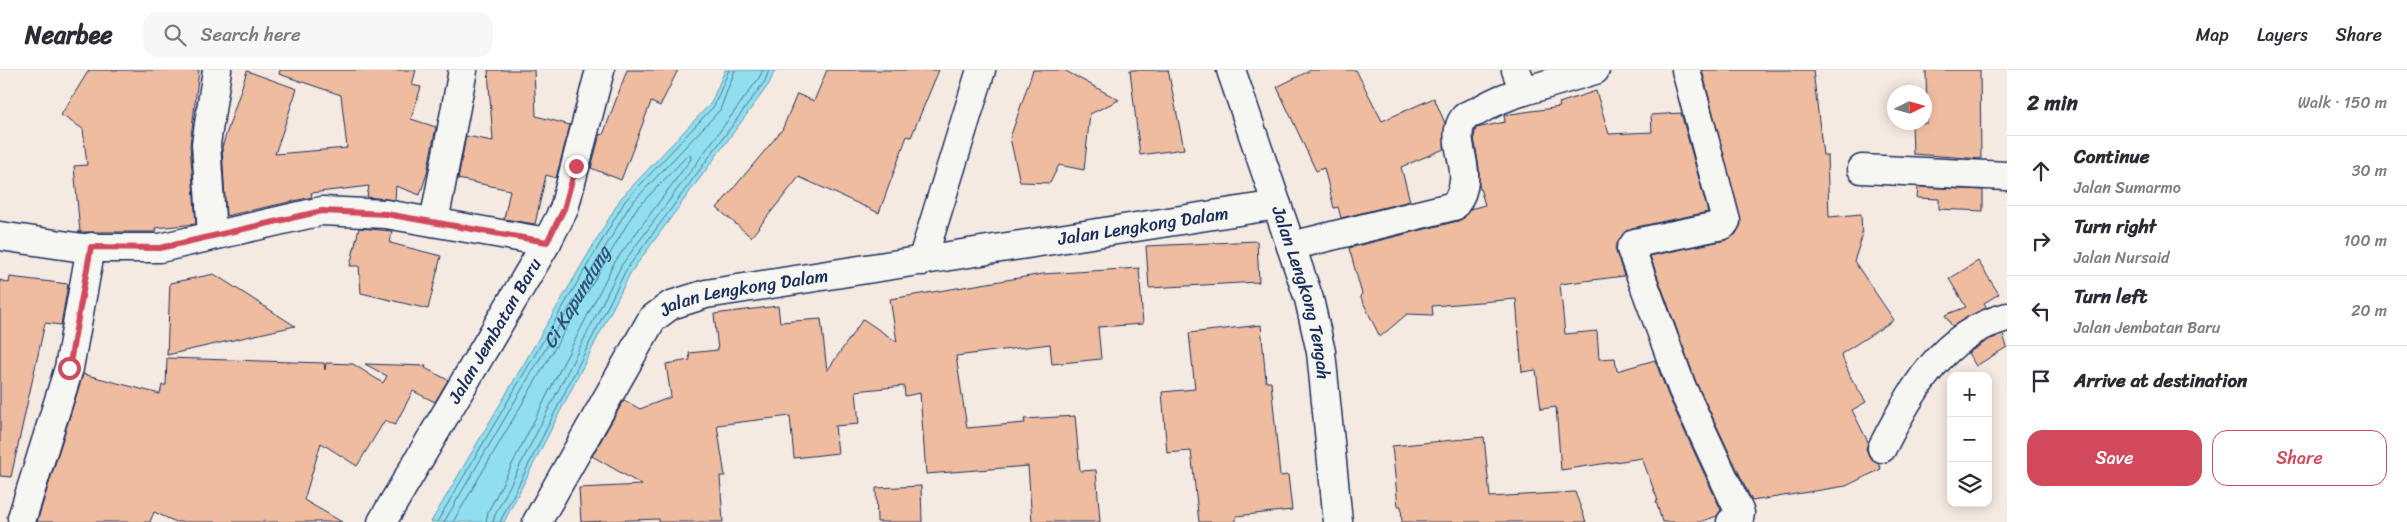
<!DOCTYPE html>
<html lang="en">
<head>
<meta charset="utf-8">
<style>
	:root { --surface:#fff; --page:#f7f7f7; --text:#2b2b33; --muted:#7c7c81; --line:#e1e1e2; --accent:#d1495b }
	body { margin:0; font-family:Sriracha,sans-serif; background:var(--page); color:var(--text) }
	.controls { position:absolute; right:15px; bottom:15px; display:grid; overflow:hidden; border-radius:10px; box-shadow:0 2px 12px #0003 }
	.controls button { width:45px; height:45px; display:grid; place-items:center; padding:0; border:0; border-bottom:1px solid var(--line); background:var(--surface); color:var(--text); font:25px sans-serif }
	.compass { position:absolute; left:1887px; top:15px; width:45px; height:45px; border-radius:50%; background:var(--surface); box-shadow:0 2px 12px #0003; rotate:85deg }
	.stop { position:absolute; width:15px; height:15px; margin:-11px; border:4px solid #d1495b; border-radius:50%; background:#fff }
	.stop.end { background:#d1495b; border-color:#fff; box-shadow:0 1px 5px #0008 }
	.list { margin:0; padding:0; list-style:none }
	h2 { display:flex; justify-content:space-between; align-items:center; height:65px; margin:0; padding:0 20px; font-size:21px }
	h2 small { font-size:16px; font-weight:400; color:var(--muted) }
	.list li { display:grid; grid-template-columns:32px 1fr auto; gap:15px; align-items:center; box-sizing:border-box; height:70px; padding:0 20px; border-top:1px solid var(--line) }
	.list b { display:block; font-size:19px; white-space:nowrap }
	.list p { margin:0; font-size:16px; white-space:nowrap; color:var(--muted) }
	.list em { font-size:16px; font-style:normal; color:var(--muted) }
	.actions { display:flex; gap:10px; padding:15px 20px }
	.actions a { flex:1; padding:11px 0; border:1px solid var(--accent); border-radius:15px; text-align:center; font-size:18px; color:var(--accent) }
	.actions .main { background:var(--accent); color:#fff }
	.icon { flex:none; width:28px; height:28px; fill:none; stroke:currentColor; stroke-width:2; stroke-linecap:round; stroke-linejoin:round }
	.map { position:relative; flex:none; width:2007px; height:452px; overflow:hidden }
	header { display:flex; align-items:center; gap:30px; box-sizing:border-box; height:70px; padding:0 25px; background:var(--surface); border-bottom:1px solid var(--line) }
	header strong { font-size:24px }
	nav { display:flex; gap:28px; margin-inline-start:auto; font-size:18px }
	.search { width:350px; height:45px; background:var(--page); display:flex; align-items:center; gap:12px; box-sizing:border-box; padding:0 18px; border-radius:15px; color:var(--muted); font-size:19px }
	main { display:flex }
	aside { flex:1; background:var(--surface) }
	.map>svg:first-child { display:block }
	.water { fill:#90deee; stroke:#6198b4 }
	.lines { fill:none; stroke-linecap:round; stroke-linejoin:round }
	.shore { stroke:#4a7598; stroke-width:1 }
	.building { fill:#efbca0; stroke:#1b2f5e }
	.minor-casing { stroke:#1b2f5e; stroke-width:31 }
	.minor { stroke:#f6f6f2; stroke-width:28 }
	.route { stroke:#d1495b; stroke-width:6 }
	.labels { text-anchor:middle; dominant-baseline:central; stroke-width:5; stroke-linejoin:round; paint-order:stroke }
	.street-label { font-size:18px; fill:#1b2f5e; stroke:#f6f6f2 }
	.water-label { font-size:19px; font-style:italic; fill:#32527b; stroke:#f6f6f2 }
</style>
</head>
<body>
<header>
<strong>Nearbee</strong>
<div class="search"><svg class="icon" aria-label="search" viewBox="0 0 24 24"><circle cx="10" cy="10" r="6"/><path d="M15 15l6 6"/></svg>Search here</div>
<nav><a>Map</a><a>Layers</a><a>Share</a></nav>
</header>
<main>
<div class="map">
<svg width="2007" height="452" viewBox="0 0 2007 452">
	<rect width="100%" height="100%" fill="#f5eae2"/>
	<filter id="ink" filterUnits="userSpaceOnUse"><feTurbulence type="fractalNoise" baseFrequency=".02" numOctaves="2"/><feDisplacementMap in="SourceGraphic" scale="10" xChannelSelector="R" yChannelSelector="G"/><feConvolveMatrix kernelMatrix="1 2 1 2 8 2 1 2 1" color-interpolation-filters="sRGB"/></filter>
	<g filter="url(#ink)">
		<polygon class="water" points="725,0 775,0 769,14 631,202 504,452 431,452 621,128 711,33"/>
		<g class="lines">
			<g class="shore">
				<polyline points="437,452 625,131 714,36 729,0"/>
				<path id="s1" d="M444 452 630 135 720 40 735 0"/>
				<polyline points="453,452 636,139 687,86 690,85 691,89 614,193 488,442 486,452"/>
				<polyline points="493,452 495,445 621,196 759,8 763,0"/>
				<polyline points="500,452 626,200 765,11 769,0"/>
			</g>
		</g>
		<g class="building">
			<polygon points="89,0 199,0 190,75 196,154 155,158 156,162 80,162 74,96 87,95 83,59 61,45"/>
			<polygon points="280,0 416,0 412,15 421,17 411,49 436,57 427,103 420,125 396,116 395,130 367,127 369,116 311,123 312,127 226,146 222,77 247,1 297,19 275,84 347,78 341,25 279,4"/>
			<polygon points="488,0 534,0 536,46 570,55 556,108 546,105 535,154 504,149 510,120 458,109 466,66 493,71"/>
			<polygon points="627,0 678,0 660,36 651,32 621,110 591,98 600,64 603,65"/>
			<polygon points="827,0 939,0 911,67 907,66 879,143 799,107 751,167 717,138 782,60 797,24 814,31"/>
			<polygon points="1033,0 1064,0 1119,30 1090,44 1084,100 1059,95 1050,113 1020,112 1010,68"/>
			<polygon points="1130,0 1168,0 1184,79 1140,85"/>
			<polygon points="1311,0 1356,0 1382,51 1434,28 1445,53 1444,79 1401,97 1410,131 1341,148 1338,137 1334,138 1324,98 1316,101 1277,17"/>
			<polygon points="1702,0 1813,0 1823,85 1827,85 1829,147 1861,144 1862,167 1854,191 1894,250 1841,284 1851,308 1866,332 1852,340 1868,372 1866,379 1869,386 1878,393 1881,399 1846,416 1752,431 1696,312 1650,186 1726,170 1736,164 1741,154"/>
			<polygon points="1926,0 1980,0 1981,89 1913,84 1912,53 1927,53"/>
			<polygon points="1596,21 1609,64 1652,62 1651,45 1681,43 1708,142 1632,158 1623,164 1615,178 1624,206 1560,214 1565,264 1597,261 1599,289 1615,288 1617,301 1655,290 1668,325 1721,440 1717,446 1700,452 1662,452 1656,431 1658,431 1642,388 1561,400 1556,337 1541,339 1536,300 1522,302 1516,229 1432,236 1433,245 1407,244 1380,267 1360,226 1362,224 1349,178 1458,151 1464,148 1470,139 1485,135 1479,115 1479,98 1474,67 1476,58 1505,52 1504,45 1560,37 1559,33"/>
			<polygon points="1918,117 1983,120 1983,141 1939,139 1939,129 1917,128"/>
			<polygon points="359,158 392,161 390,173 441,186 428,239 361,223 359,196 350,196"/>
			<polygon points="1257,171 1259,212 1149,218 1146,176"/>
			<polygon points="1978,191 1999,224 1984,233 1987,238 1952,256 1945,245 1966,237 1949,209"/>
			<polygon points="1139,198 1143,254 1098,257 1101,289 1052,294 1050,274 956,286 967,358 1025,353 1024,349 1075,346 1080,401 1096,400 1100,452 1032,452 1028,396 926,404 920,323 905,326 904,316 856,321 859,354 835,356 838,383 794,388 790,346 717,355 725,406 720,406 723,452 659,452 659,449 581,452 579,418 642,415 592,386 624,330 640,339 671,327 666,294 690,290 689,283 718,280 714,244 778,236 780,252 821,249 827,301 863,249 897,272 890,229 1043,204"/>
			<polygon points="214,204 295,256 167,285 170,213"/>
			<polygon points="10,207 68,214 61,255 45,253 11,407 0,406 0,210 9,213"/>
			<polygon points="1261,255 1266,312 1271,312 1280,406 1288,405 1292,440 1236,446 1236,452 1199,452 1191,381 1167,383 1162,322 1195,319 1189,263"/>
			<polygon points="2003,265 2007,277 1976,296 1968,283 1990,269"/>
			<polygon points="167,288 324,293 325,300 326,293 353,294 383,313 387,306 365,294 426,296 425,298 448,310 435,332 413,321 395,355 385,350 357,396 321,373 304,430 342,452 176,452 154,442 150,452 37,452 83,304 160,324 162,315 166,315"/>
			<polygon points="1484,367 1490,427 1575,422 1586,452 1402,452 1401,436 1398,436 1392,376"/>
			<polygon points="921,416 922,452 877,452 876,418"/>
		</g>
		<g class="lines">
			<g class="minor-casing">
				<g id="minor">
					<path id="s2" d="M1231 0 1309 229 1321 282 1338 452"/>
					<polyline points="1686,0 1726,151 1723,155 1635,173 1631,179 1682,318 1740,443 1739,449 1731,452"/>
					<polyline points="1524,21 1595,0"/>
					<polyline points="1862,99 2007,106"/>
					<polyline points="434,152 463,0"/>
					<polyline points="212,165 206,74 217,0"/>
					<polyline points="0,166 83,178 160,178 322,141 386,144 547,172"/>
					<path d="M1291 176 1454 136C1480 103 1446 72 1464 48 1467 44 1474 43 1478 41 1495 31 1505 27 1524 21L1516 0"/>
					<polyline points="922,191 981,0"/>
					<path d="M1882 378C1911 322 1941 264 2007 247"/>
					<polyline points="22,448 69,298 91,177"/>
					<path id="s3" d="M382 452 547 172 564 139 600 0"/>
					<path id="s4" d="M537 452 652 249 671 235 706 224 1277 135"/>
				</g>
			</g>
			<use href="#minor" class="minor"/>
		</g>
	</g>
	<g class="lines" filter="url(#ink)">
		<polyline class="route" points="69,298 91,177 160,178 322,141 386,144 547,172 564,139 576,96"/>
	</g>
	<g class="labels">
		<g class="street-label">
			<text stroke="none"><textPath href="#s4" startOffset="736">Jalan Lengkong Dalam</textPath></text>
			<text stroke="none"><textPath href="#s2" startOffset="234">Jalan Lengkong Tengah</textPath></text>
			<text stroke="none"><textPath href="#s4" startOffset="331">Jalan Lengkong Dalam</textPath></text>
			<text stroke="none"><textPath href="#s3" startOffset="222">Jalan Jembatan Baru</textPath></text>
		</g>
		<g class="water-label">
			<text stroke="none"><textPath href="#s1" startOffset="261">Ci Kapundung</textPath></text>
		</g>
	</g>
</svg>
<div class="controls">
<button>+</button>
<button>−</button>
<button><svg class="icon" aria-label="layers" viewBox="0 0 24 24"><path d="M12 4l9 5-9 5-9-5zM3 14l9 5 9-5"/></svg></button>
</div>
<svg class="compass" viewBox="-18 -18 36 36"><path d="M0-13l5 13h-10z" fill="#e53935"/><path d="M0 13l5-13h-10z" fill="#7c7c81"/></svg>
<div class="stop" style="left:69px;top:298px"></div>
<div class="stop end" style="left:576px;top:96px"></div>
</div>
<aside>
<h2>2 min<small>Walk · 150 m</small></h2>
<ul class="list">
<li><svg class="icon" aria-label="ahead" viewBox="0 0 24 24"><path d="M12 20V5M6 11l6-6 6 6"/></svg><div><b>Continue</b><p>Jalan Sumarmo</p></div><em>30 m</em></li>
<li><svg class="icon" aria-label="right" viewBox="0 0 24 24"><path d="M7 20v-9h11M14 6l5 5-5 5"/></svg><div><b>Turn right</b><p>Jalan Nursaid</p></div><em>100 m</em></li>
<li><svg class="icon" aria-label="left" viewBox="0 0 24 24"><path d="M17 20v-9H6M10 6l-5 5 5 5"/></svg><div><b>Turn left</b><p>Jalan Jembatan Baru</p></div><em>20 m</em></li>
<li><svg class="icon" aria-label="arrive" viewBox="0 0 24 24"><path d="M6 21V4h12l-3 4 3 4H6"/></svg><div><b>Arrive at destination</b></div></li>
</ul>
<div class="actions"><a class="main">Save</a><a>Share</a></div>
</aside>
</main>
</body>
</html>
